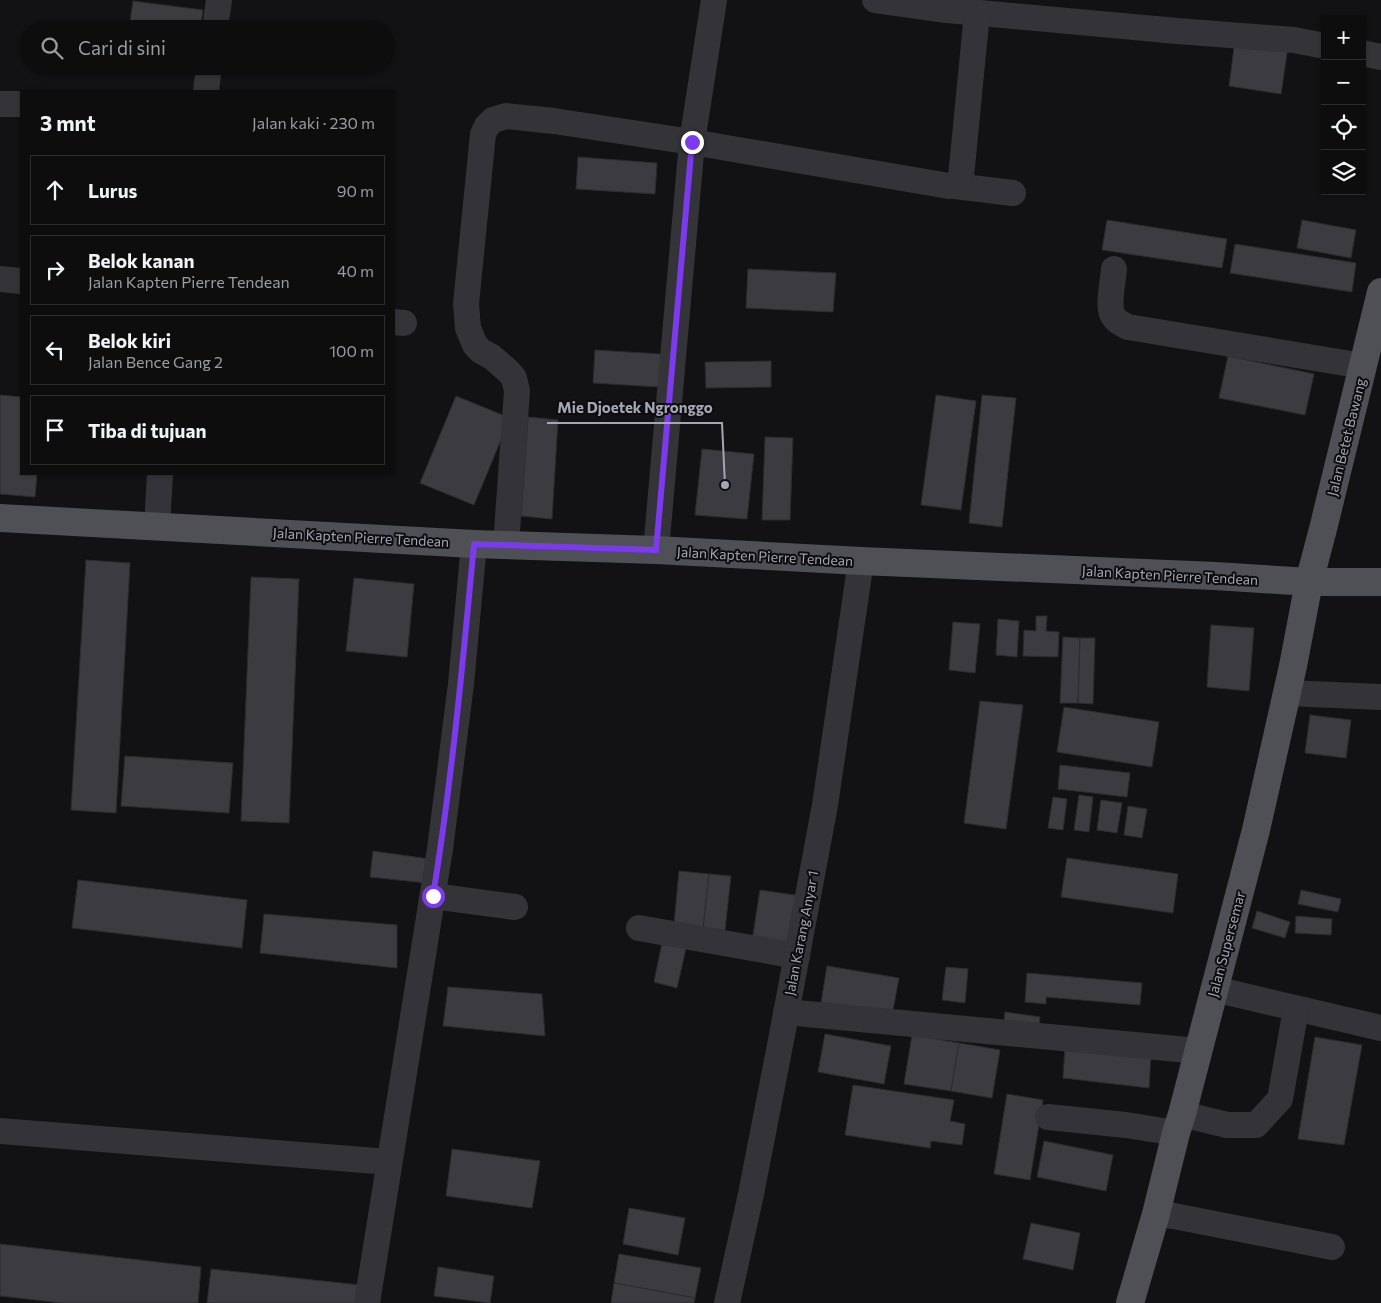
<!DOCTYPE html>
<html lang="id">
<head>
<meta charset="utf-8">
<style>
	:root { --surface:#0e0d0e; --page:#171617; --text:#f1f3f6; --muted:#9b9c9e; --line:#2e2d2e }
	body { margin:0; font-family:Commissioner,sans-serif; background:var(--page); color:var(--text) }
	.controls { position:absolute; right:15px; top:15px; display:grid; overflow:hidden; border-radius:0px; box-shadow:0 1px 4px #0004 }
	.controls button { width:45px; height:45px; display:grid; place-items:center; padding:0; border:0; border-bottom:1px solid var(--line); background:var(--surface); color:var(--text); font:25px sans-serif }
	.stop { position:absolute; width:15px; height:15px; margin:-11px; border:4px solid #7c3aed; border-radius:50%; background:#fff }
	.stop.end { background:#7c3aed; border-color:#fff; box-shadow:0 1px 5px #0008 }
	.list { margin:0; padding:0; list-style:none }
	h2 { display:flex; justify-content:space-between; align-items:center; height:65px; margin:0; padding:0 20px; font-size:21px }
	h2 small { font-size:16px; font-weight:400; color:var(--muted) }
	.list li { display:grid; grid-template-columns:32px 1fr auto; gap:15px; align-items:center; box-sizing:border-box; height:70px; margin:0 10px 10px; padding:0 10px; border:1px solid var(--line); border-radius:0px }
	.list b { display:block; font-size:19px; white-space:nowrap }
	.list p { margin:0; font-size:16px; white-space:nowrap; color:var(--muted) }
	.list em { font-size:16px; font-style:normal; color:var(--muted) }
	.icon { flex:none; width:28px; height:28px; fill:none; stroke:currentColor; stroke-width:2; stroke-linecap:round; stroke-linejoin:round }
	.map { position:relative; flex:none; width:1381px; height:1303px; overflow:hidden }
	.search { position:absolute; background:var(--surface); box-shadow:0 1px 4px #0004; left:20px; top:20px; width:375px; height:55px; display:flex; align-items:center; gap:12px; box-sizing:border-box; padding:0 18px; border-radius:28px; color:var(--muted); font-size:19px }
	.panel { position:absolute; background:var(--surface); box-shadow:0 1px 4px #0004; left:20px; top:90px; width:375px; height:385px; border-radius:0px }
	.map>svg:first-child { display:block }
	.building { fill:#3c3b40; stroke:#2c2c2f }
	.lines { fill:none; stroke-linecap:round; stroke-linejoin:round }
	.minor { stroke:#333338; stroke-width:26 }
	.major { stroke:#4f5056; stroke-width:28 }
	.route { stroke:#7c3aed; stroke-width:6 }
	.labels { text-anchor:middle; dominant-baseline:central; stroke-width:4; stroke-linejoin:round; paint-order:stroke }
	.street-label { font-size:14px; fill:#a4a6b3; stroke:#0d0c0e }
	.leader { fill:none; stroke:#a4a6b3; stroke-width:2 }
	.callout-dot { fill:#a4a6b3; stroke:#0d0c0e; stroke-width:2 }
	.callout-label { font-size:15px; text-anchor:middle; font-weight:bold; fill:#a4a6b3; stroke:#0d0c0e; stroke-width:4; stroke-linejoin:round; paint-order:stroke }
</style>
</head>
<body>
<div class="map">
<svg width="1381" height="1303" viewBox="0 0 1381 1303">
	<rect width="100%" height="100%" fill="#121113"/>
	<g class="building">
		<polygon points="133,1 203,10 200,29 129,29"/>
		<polygon points="1235,40 1288,47 1281,94 1229,86"/>
		<polygon points="578,157 657,163 655,194 576,189"/>
		<polygon points="1107,220 1227,239 1222,268 1102,250"/>
		<polygon points="1302,220 1356,230 1351,258 1297,248"/>
		<polygon points="1235,244 1356,263 1352,292 1230,273"/>
		<polygon points="748,269 836,273 833,312 746,308"/>
		<polygon points="595,350 661,354 659,387 593,383"/>
		<polygon points="1228,356 1314,374 1305,415 1219,398"/>
		<polygon points="771,361 771,387 706,388 705,362"/>
		<polygon points="0,395 21,397 21,474 37,474 35,497 0,494"/>
		<polygon points="936,395 976,401 961,510 921,505"/>
		<polygon points="982,395 1016,398 1002,527 969,523"/>
		<polygon points="456,396 510,418 474,505 420,483"/>
		<polygon points="528,417 558,420 552,519 521,516"/>
		<polygon points="765,437 793,438 790,520 762,520"/>
		<polygon points="702,449 754,454 747,519 695,515"/>
		<polygon points="86,560 130,563 116,813 71,810"/>
		<polygon points="251,577 299,579 289,823 241,821"/>
		<polygon points="354,578 414,584 407,657 346,651"/>
		<polygon points="1036,616 1047,616 1046,631 1059,632 1058,657 1023,656 1024,630 1036,631"/>
		<polygon points="998,619 1019,621 1017,657 996,655"/>
		<polygon points="953,622 980,624 975,673 949,670"/>
		<polygon points="1211,625 1254,628 1249,691 1207,687"/>
		<polygon points="1063,637 1080,638 1078,703 1060,703"/>
		<polygon points="1080,638 1095,638 1093,704 1078,703"/>
		<polygon points="980,701 1023,705 1006,829 964,823"/>
		<polygon points="1064,707 1159,722 1152,767 1057,752"/>
		<polygon points="1310,715 1351,720 1346,758 1305,753"/>
		<polygon points="125,756 233,763 229,813 121,806"/>
		<polygon points="1060,765 1130,773 1127,797 1058,789"/>
		<polygon points="1079,795 1093,797 1089,832 1074,830"/>
		<polygon points="1053,797 1067,799 1063,830 1048,828"/>
		<polygon points="1101,800 1122,803 1117,833 1097,830"/>
		<polygon points="1128,806 1147,809 1142,838 1124,835"/>
		<polygon points="373,851 429,859 426,883 370,877"/>
		<polygon points="1067,858 1178,874 1173,913 1061,897"/>
		<polygon points="679,871 709,874 703,928 674,925"/>
		<polygon points="709,874 731,876 725,930 703,928"/>
		<polygon points="78,880 247,900 242,948 72,928"/>
		<polygon points="760,890 801,896 794,947 752,941"/>
		<polygon points="1301,890 1341,899 1338,912 1298,904"/>
		<polygon points="1257,911 1290,922 1285,938 1252,928"/>
		<polygon points="264,914 397,925 397,968 260,953"/>
		<polygon points="1296,916 1332,919 1331,935 1295,933"/>
		<polygon points="663,938 687,944 677,988 654,982"/>
		<polygon points="827,966 899,978 891,1021 820,1009"/>
		<polygon points="946,967 968,969 965,1003 942,1000"/>
		<polygon points="1027,973 1142,983 1140,1005 1046,997 1046,1004 1025,1002"/>
		<polygon points="448,987 542,994 545,1036 443,1026"/>
		<polygon points="1005,1012 1040,1017 1038,1034 1003,1029"/>
		<polygon points="825,1034 891,1046 884,1084 818,1072"/>
		<polygon points="912,1035 959,1043 951,1091 904,1084"/>
		<polygon points="1315,1037 1362,1045 1344,1145 1298,1139"/>
		<polygon points="959,1043 1000,1050 992,1098 951,1091"/>
		<polygon points="1065,1047 1151,1055 1149,1088 1063,1078"/>
		<polygon points="853,1085 954,1100 950,1121 965,1124 962,1145 931,1141 930,1148 845,1135"/>
		<polygon points="1007,1094 1043,1100 1030,1180 994,1174"/>
		<polygon points="1044,1141 1113,1155 1106,1191 1037,1177"/>
		<polygon points="452,1149 540,1161 532,1208 446,1196"/>
		<polygon points="629,1208 685,1218 678,1255 623,1244"/>
		<polygon points="1031,1223 1080,1233 1073,1270 1023,1259"/>
		<polygon points="0,1244 201,1267 198,1303 62,1303 0,1296"/>
		<polygon points="619,1254 701,1268 695,1298 614,1283"/>
		<polygon points="438,1267 494,1276 490,1303 434,1296"/>
		<polygon points="211,1269 360,1285 358,1303 207,1303"/>
		<polygon points="614,1283 695,1298 694,1303 611,1303"/>
	</g>
	<g class="lines">
		<g class="minor">
			<polyline points="875,0 947,10 1177,31 1294,40 1325,46"/>
			<polyline points="215,29 219,0"/>
			<polyline points="1362,53 1381,57"/>
			<polyline points="206,91 209,66"/>
			<polyline points="0,104 21,104"/>
			<polyline points="955,186 1013,193"/>
			<path d="M1114 269C1113 281 1108 303 1112 314 1115 321 1122 324 1128 327L1363 366"/>
			<polyline points="0,279 21,281"/>
			<polyline points="394,322 404,323"/>
			<polyline points="157,526 160,474"/>
			<path d="M506 545 517 391 514 378 508 371 492 357 481 351 475 345 468 328 466 304 483 134 487 126 493 120 506 116 554 121 692 142 949 186C956 186 959 183 961 177L977 13"/>
			<polyline points="656,550 692,142 714,0"/>
			<polyline points="1287,693 1381,697"/>
			<polyline points="433,896 515,907"/>
			<polyline points="639,928 797,956"/>
			<polyline points="1214,989 1381,1028"/>
			<polyline points="786,1012 1199,1051"/>
			<polyline points="1182,1114 1227,1125 1256,1125 1280,1099 1296,1009"/>
			<polyline points="1048,1117 1126,1125 1176,1133"/>
			<polyline points="0,1131 389,1162"/>
			<polyline points="1156,1214 1174,1216 1332,1247"/>
			<polyline points="367,1303 440,849 461,684 474,544"/>
			<polyline points="727,1303 751,1194 782,1035 825,805 861,561"/>
		</g>
		<g class="major">
			<polyline points="0,518 474,544 656,550 861,561 1215,576 1309,582 1381,582"/>
			<polyline points="1130,1303 1156,1214 1176,1133 1182,1114 1256,830 1293,666 1309,582 1323,529 1381,292"/>
		</g>
	</g>
	<g class="lines">
		<path class="route" d="M433 896C452 779 463 661 474 544L656 550 692 142"/>
	</g>
	<g class="labels">
		<g class="street-label">
			<text transform="translate(1346 437) rotate(-76)">Jalan Betet Bawang</text>
			<text transform="translate(361 537) rotate(3)">Jalan Kapten Pierre Tendean</text>
			<text transform="translate(765 556) rotate(3)">Jalan Kapten Pierre Tendean</text>
			<text transform="translate(1170 575) rotate(3)">Jalan Kapten Pierre Tendean</text>
			<text transform="translate(801 933) rotate(-79)">Jalan Karang Anyar 1</text>
			<text transform="translate(1226 944) rotate(-75)">Jalan Supersemar</text>
		</g>
	</g>
	<path class="leader" d="M725 485L722 423H547"/>
	<circle class="callout-dot" cx="725" cy="485" r="5"/>
	<g class="callout-label">
		<text x="635" y="413">Mie Djoetek Ngronggo</text>
	</g>
</svg>
<div class="controls">
<button>+</button>
<button>−</button>
<button><svg class="icon" aria-label="locate" viewBox="0 0 24 24"><circle cx="12" cy="12" r="6"/><path d="M12 2v4M12 18v4M2 12h4M18 12h4"/></svg></button>
<button><svg class="icon" aria-label="layers" viewBox="0 0 24 24"><path d="M12 4l9 5-9 5-9-5zM3 14l9 5 9-5"/></svg></button>
</div>
<div class="stop" style="left:433px;top:896px"></div>
<div class="stop end" style="left:692px;top:142px"></div>
<div class="search"><svg class="icon" aria-label="search" viewBox="0 0 24 24"><circle cx="10" cy="10" r="6"/><path d="M15 15l6 6"/></svg>Cari di sini</div>
<section class="panel">
<h2>3 mnt<small>Jalan kaki · 230 m</small></h2>
<ul class="list">
<li><svg class="icon" aria-label="ahead" viewBox="0 0 24 24"><path d="M12 20V5M6 11l6-6 6 6"/></svg><div><b>Lurus</b></div><em>90 m</em></li>
<li><svg class="icon" aria-label="right" viewBox="0 0 24 24"><path d="M7 20v-9h11M14 6l5 5-5 5"/></svg><div><b>Belok kanan</b><p>Jalan Kapten Pierre Tendean</p></div><em>40 m</em></li>
<li><svg class="icon" aria-label="left" viewBox="0 0 24 24"><path d="M17 20v-9H6M10 6l-5 5 5 5"/></svg><div><b>Belok kiri</b><p>Jalan Bence Gang 2</p></div><em>100 m</em></li>
<li><svg class="icon" aria-label="arrive" viewBox="0 0 24 24"><path d="M6 21V4h12l-3 4 3 4H6"/></svg><div><b>Tiba di tujuan</b></div></li>
</ul>
</section>
</div>
</body>
</html>
